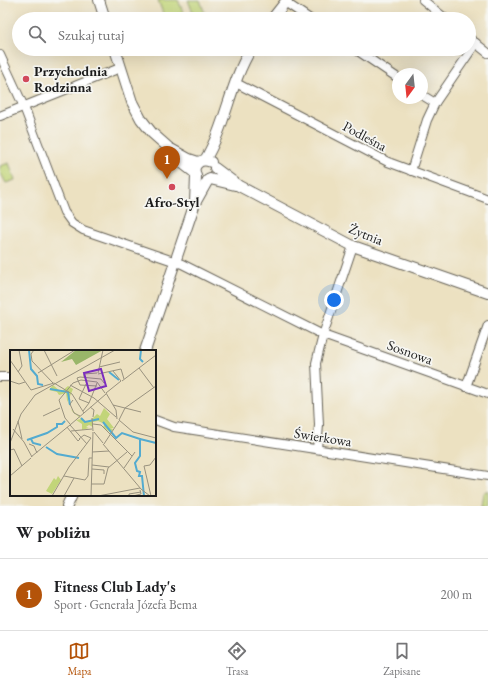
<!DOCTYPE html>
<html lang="pl">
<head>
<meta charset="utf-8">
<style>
	:root { --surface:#fff; --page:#f6f6f6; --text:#202124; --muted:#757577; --line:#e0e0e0; --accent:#b45309 }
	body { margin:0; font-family:"EB Garamond",serif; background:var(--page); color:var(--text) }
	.compass { position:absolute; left:392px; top:68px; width:36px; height:36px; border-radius:50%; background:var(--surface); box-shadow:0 4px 16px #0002; rotate:195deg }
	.you { position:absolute; left:334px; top:300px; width:14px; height:14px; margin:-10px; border:3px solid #fff; border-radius:50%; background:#1a73e8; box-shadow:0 0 0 6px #1a73e833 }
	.badge { display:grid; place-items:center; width:26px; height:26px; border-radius:50%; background:var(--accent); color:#fff; font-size:13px; font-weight:700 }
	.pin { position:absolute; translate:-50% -33px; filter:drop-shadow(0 1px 2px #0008) }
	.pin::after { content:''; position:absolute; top:21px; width:14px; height:12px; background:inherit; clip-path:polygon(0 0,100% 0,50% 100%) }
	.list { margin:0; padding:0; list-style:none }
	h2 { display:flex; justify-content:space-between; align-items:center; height:52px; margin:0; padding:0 16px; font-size:17px }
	h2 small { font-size:13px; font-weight:400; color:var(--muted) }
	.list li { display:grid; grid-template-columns:26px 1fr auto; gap:12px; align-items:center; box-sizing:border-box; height:72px; padding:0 16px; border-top:1px solid var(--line) }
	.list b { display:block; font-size:15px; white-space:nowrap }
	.list p { margin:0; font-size:13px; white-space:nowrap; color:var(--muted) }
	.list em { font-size:13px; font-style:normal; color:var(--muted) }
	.icon { flex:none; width:22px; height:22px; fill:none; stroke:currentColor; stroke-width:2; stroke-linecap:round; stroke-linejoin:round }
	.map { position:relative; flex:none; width:488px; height:506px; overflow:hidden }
	.search { position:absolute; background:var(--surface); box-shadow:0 4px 16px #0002; left:12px; right:12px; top:12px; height:44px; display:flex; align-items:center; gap:10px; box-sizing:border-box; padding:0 14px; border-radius:22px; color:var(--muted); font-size:15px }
	.sheet { height:124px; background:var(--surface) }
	nav { display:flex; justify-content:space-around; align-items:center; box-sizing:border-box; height:56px; border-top:1px solid var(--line); background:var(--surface); font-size:11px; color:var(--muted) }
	nav a { display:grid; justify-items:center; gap:2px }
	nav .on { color:var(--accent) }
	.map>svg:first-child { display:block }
	.green { fill:#c2d579; stroke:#6f784a }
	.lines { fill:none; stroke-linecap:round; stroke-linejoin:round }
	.minor-casing { stroke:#656156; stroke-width:10 }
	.tertiary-casing { stroke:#656156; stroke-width:12 }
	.minor { stroke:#fff; stroke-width:8 }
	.tertiary { stroke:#fff; stroke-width:10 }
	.poi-dot { fill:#d1495b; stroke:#f6f6f2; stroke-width:1.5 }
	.labels { text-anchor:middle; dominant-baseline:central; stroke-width:3.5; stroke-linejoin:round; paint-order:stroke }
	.poi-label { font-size:14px; font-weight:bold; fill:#1c1c1c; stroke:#f6f6f2; text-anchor:start }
	.street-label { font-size:14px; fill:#1c1c1c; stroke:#f6f6f2 }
	.inset-river { fill:none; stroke:#53abd0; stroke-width:2 }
	.inset-road { fill:none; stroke:#99927f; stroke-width:1 }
	.view { fill:#7b2cbf; fill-opacity:0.15; stroke:#7b2cbf; stroke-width:2 }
	.inset-edge { fill:none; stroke:#1c1c1c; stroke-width:2 }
</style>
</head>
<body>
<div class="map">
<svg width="488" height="506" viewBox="0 0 488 506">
	<rect width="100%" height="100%" fill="#f6f6f2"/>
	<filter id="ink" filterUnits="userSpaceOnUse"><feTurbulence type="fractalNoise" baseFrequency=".025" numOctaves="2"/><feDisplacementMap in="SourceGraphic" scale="8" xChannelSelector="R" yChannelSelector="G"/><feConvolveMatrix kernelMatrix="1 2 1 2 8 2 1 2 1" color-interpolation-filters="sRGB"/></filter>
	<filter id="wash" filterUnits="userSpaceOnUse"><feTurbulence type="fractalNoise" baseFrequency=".012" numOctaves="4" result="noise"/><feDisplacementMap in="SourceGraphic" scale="16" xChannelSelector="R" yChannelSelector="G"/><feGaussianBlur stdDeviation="0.9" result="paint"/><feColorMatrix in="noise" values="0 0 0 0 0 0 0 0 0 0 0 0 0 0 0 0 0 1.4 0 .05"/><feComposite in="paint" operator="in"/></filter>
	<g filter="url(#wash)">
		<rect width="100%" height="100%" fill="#ece1c1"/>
		<g class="green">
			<polygon points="158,0 178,0 186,19 165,19"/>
			<polygon points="188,0 200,0 205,14 195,18"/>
			<polygon points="9,163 15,180 6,183 0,172 0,166"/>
			<polygon points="488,490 488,506 481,506 483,493"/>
		</g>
	</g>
	<g filter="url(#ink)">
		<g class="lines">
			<g class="minor-casing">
				<g id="minor">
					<polyline points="423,0 446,19"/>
					<polyline points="285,2 310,19"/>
					<polyline points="469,38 488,53"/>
					<polyline points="355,49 398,78"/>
					<polyline points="0,55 24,107 64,212 72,223 83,230 182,264 323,335 488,394"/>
					<polyline points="236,83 388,162 488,199"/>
					<polyline points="422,95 435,103"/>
					<polyline points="0,116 120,68"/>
					<polyline points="411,171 427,120 435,103 476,43"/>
					<polyline points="0,377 11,377"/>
					<polyline points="466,387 488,325"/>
					<polyline points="155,420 174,427 187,429 488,476"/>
					<polyline points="317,449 319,425 316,363 323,335 353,246"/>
				</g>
			</g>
			<g class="tertiary-casing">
				<g id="tertiary">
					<polyline points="99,0 105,19"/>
					<polyline points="272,19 287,0"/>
					<polyline points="115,49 132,102 141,119 152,133 169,148 177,159 195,173"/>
					<polyline points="171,149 189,159 198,162"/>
					<path d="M205 160C226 125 230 83 251 49"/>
					<polyline points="215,168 239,186 353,246 488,293"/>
					<polyline points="210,179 235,185"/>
					<path d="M195 203 196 176C191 166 200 157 211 162"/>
					<polyline points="145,351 195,203 208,180"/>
					<polyline points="67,506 72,495"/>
				</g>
			</g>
			<use href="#minor" class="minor"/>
			<use href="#tertiary" class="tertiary"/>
		</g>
	</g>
	<g class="poi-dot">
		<circle cx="26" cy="79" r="4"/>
		<circle cx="172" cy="187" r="4"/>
	</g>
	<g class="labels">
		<g class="poi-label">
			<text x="34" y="71">Przychodnia<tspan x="34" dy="16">Rodzinna</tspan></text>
			<text x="172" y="202" text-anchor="middle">Afro-Styl</text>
		</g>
		<g class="street-label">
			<text transform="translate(365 136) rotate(28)">Podleśna</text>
			<text transform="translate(366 234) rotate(22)">Żytnia</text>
			<text transform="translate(410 352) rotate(20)">Sosnowa</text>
			<text transform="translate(323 437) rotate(9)">Świerkowa</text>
		</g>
	</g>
	<g transform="translate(10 350)">
		<rect width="146" height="146" fill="#ece1c1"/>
		<path d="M43 35 51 42 58 36 63 39 58 51 61 59 75 72H79L87 64 90 66 94 58 100 64 97 69 104 78H100L103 79 101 83 93 77 95 74 88 71 83 72V77L79 75 76 77 79 78 72 80V74L66 70 71 69 62 61 57 50 56 43 49 45 47 42 39 40ZM48 126 51 130 42 144 36 141 44 128 46 130Z" fill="#c2d579"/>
		<path d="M66 0H93L66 15 62 9 51 12Z" fill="#99b669"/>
		<path class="inset-river" d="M19 0 21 19 27 26 28 34 33 35M131 0 130 9 133 12M99 22 109 30M40 39 58 42 60 55M71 68 75 72 89 69M93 72 106 88 112 83 130 89V106L125 113 127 121 130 122 129 126H132L134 146M21 89 23 93 31 95M130 89 146 93M17 90 37 83 47 77V74H52L55 71M36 97 47 104 69 108"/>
		<path class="inset-road" d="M24 0 21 4 22 11 43 33M34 0 47 26M0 10 21 40 44 33 62 44 74 63M89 17 110 12M129 18 144 38M103 21 111 31M8 22 12 16 9 0M28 23 65 0M88 23 93 0M88 24 111 19 114 29M74 27V24L87 23M0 31 9 34 15 32M112 31 146 5M87 32 95 43M76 34 69 49 79 53M60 35 84 48 106 67M70 35 67 28 70 27 91 29 94 33M70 35 87 36M96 43 106 60 107 69M96 43 111 31M63 50 60 54 64 63 70 66M103 55 131 62M80 57 84 60 83 67M73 61 79 53 87 33M33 66 50 58M82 68 83 81M109 70 115 58 146 36M109 70 123 82 146 88M8 71 12 89M60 74 55 68 49 50 63 33 71 30 87 32M83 74 91 75 122 106M60 75 77 94M60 75 96 44M57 77 68 91 70 89M3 79 14 92 22 107M61 81 82 79M84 82 93 93M69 89 74 85 81 88M0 93 11 64 25 45 105 0M19 94 24 96 27 103M93 94 131 139 140 146M94 94 109 71M0 100 4 99 12 116M82 102 99 101M21 107 60 75M82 115 99 117M114 118 125 102M82 119 94 120V124M0 126 21 108M54 126 75 130 78 126 79 108H82M81 134H94L98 118 117 102M42 146 59 117 81 88M54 146 64 128M81 146 83 82M88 146 130 138M119 146V144L131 142M123 146 131 144 130 140M141 146 134 116 140 115 146 107"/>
		<path class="view" d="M91 19 96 36 79 41 74 23Z"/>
		<rect width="146" height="146" class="inset-edge"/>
	</g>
</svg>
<svg class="compass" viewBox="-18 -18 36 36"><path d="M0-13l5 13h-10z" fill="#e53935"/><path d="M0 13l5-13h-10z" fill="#757577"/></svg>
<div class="you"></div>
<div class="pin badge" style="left:167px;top:179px">1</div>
<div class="search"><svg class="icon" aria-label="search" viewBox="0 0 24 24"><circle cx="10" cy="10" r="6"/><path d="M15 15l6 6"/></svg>Szukaj tutaj</div>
</div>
<section class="sheet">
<h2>W pobliżu<small></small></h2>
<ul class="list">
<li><span class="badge">1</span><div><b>Fitness Club Lady's</b><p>Sport · Generała Józefa Bema</p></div><em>200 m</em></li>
</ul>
</section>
<nav>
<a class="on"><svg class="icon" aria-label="map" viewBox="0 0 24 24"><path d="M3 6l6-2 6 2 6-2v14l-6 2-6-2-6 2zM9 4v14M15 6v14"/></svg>Mapa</a>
<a><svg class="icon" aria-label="directions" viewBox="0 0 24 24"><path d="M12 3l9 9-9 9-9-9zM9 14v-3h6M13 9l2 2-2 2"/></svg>Trasa</a>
<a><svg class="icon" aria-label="saved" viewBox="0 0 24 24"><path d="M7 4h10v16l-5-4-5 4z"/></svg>Zapisane</a>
</nav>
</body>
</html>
